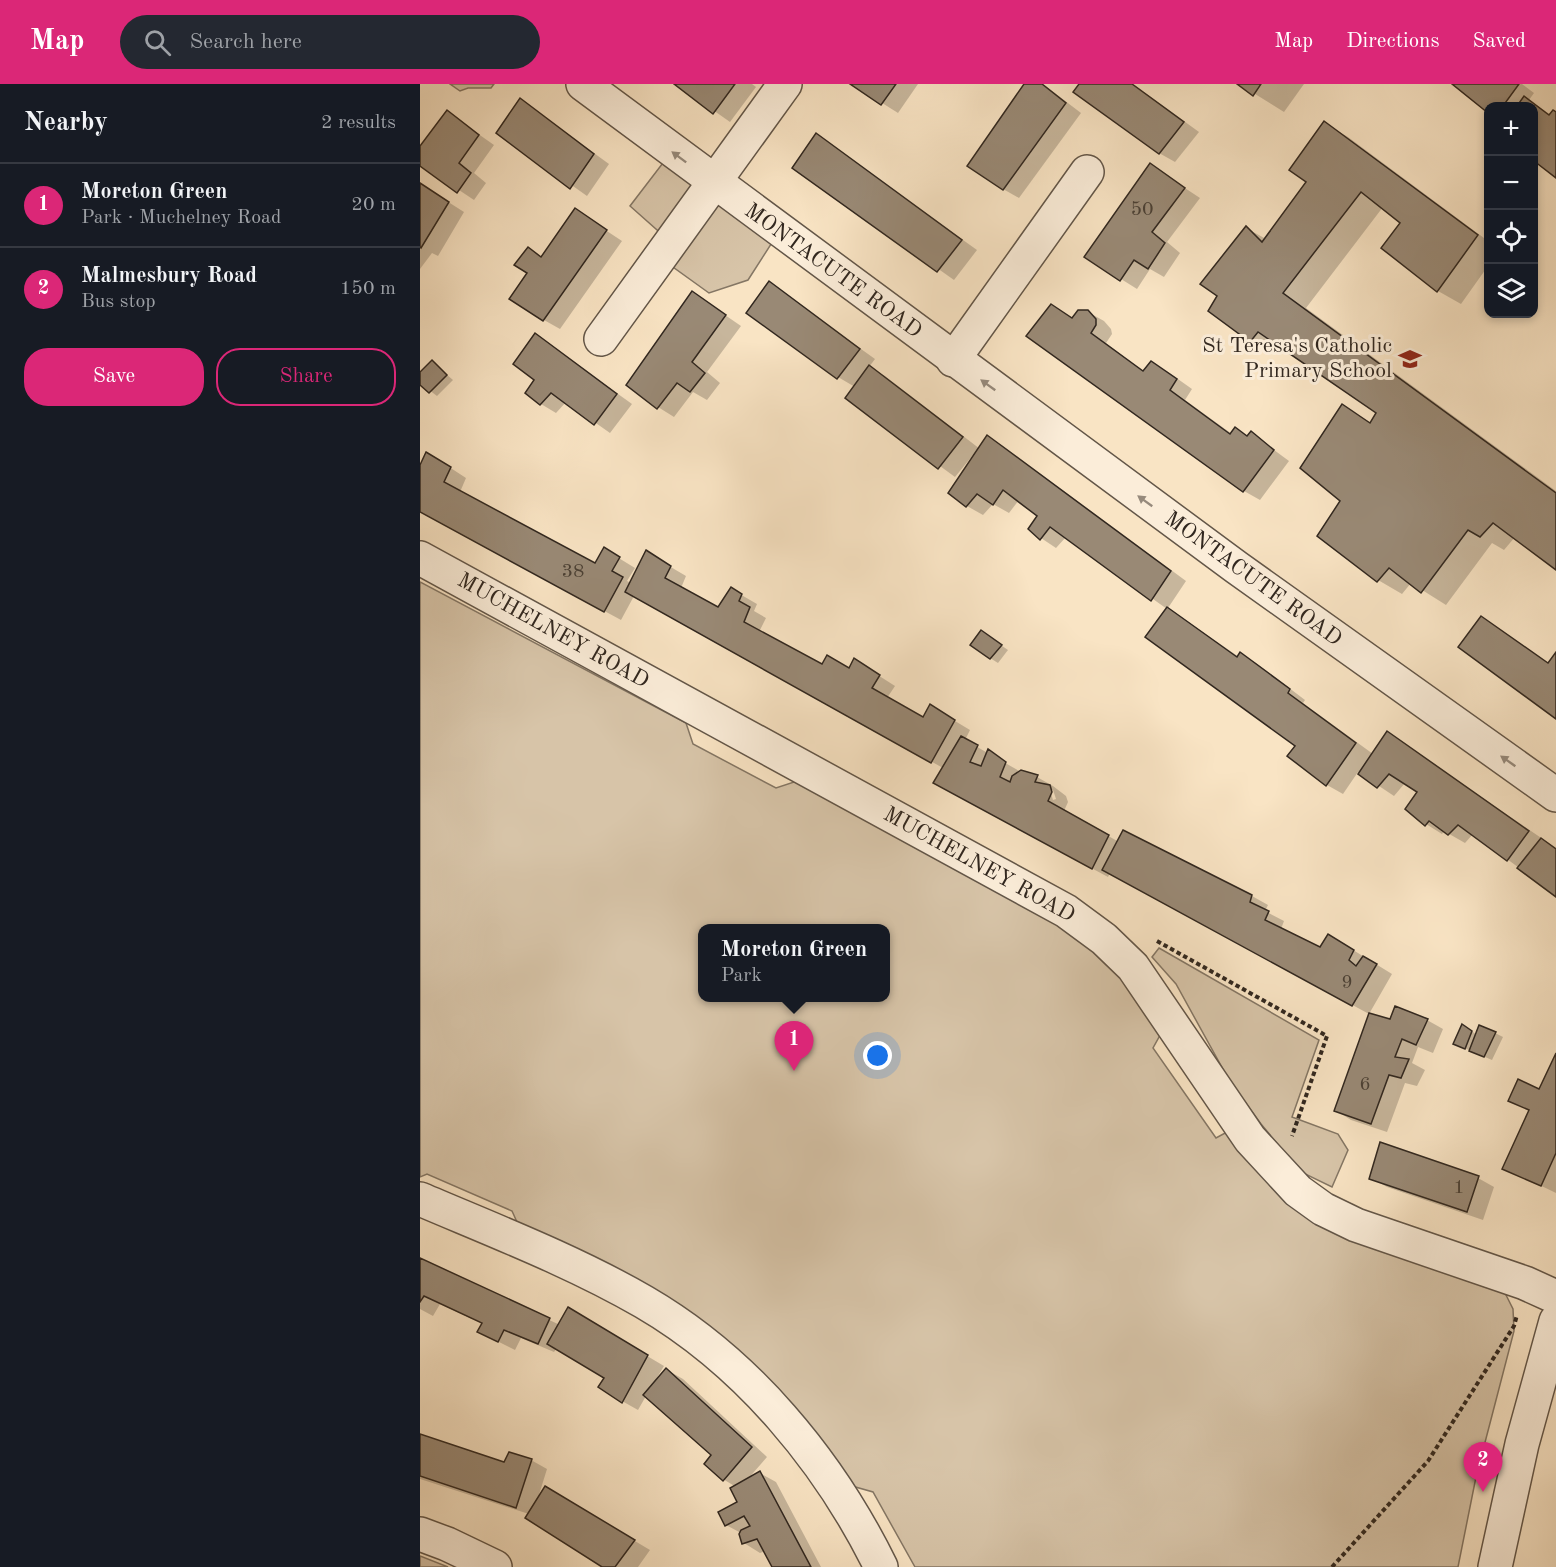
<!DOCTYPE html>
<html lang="en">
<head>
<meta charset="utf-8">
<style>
	:root { --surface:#171b24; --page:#242831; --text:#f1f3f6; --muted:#9ea1a6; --line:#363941; --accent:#db2777 }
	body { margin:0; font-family:"Old Standard TT",serif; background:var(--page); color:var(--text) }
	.controls { position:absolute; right:18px; top:18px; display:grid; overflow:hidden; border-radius:12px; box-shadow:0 3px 9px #0003 }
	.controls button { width:54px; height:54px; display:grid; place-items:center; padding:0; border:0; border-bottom:2px solid var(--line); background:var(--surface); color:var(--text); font:30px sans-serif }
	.you { position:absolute; left:458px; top:972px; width:21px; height:21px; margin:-15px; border:4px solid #fff; border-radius:50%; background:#1a73e8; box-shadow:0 0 0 9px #1a73e833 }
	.badge { display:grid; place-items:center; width:39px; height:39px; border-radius:50%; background:var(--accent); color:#fff; font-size:20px; font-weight:700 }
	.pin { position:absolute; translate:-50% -50px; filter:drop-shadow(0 2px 3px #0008) }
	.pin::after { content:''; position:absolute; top:32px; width:21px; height:18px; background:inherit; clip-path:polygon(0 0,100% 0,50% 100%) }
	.popup { position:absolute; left:278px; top:840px; width:192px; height:78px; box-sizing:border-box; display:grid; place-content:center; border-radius:12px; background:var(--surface); filter:drop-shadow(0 2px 4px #0005); font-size:20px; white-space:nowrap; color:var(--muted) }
	.popup b { font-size:22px; color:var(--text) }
	.popup::after { content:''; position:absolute; left:50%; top:100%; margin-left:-12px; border:12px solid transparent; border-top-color:var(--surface) }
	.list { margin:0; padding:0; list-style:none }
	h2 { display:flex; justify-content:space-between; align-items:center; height:78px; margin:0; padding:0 24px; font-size:26px }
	h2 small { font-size:20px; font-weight:400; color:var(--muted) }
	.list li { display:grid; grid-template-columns:39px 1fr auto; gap:18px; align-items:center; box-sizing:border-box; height:84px; padding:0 24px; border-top:2px solid var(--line) }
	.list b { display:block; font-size:22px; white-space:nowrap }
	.list p { margin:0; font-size:20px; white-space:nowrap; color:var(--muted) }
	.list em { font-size:20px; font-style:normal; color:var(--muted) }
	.actions { display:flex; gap:12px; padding:18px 24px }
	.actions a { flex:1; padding:14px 0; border:2px solid var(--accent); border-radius:24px; text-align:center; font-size:21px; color:var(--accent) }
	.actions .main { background:var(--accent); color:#fff }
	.icon { flex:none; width:33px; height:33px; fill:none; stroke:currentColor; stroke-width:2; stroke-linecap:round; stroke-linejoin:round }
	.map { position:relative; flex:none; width:1136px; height:1483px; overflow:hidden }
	header { display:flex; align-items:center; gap:36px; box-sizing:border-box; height:84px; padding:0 30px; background:var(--accent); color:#fff }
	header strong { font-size:28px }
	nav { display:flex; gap:33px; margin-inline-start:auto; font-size:21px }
	.search { width:420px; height:54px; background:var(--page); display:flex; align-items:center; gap:15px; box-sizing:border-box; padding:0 21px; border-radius:33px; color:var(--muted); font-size:22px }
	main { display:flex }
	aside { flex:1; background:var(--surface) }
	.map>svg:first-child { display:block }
	.green { fill:#d7c4a8; stroke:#847664; stroke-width:1.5; fill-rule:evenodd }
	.shadow { fill:#0003; fill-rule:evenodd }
	.building { fill:#998975; stroke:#31271f; stroke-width:1.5 }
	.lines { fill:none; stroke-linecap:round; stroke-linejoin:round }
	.minor-casing { stroke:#635648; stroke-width:36 }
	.path { stroke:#31271f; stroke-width:4; stroke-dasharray:4.5 3; stroke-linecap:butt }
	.minor { stroke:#fbedd9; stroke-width:33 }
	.oneway { fill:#968a7c }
	.labels { text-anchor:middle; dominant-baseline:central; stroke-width:6; stroke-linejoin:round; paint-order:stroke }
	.number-label { font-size:20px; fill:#4b4034 }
	.street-label { font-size:22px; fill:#31271f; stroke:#fbedd9 }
	.poi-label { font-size:22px; fill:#31271f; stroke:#fbedd9; text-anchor:end }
</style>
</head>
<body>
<header>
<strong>Map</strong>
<div class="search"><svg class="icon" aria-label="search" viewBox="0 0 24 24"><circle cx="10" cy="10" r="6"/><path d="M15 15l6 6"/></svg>Search here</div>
<nav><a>Map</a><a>Directions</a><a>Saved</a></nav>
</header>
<main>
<aside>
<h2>Nearby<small>2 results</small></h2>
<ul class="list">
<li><span class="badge">1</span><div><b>Moreton Green</b><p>Park · Muchelney Road</p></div><em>20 m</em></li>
<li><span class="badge">2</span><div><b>Malmesbury Road</b><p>Bus stop</p></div><em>150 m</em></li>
</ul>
<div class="actions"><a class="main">Save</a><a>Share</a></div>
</aside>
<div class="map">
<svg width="1136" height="1483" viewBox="0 0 1136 1483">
	<rect width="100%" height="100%" fill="#f9e4c4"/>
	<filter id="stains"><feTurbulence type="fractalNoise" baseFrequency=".00333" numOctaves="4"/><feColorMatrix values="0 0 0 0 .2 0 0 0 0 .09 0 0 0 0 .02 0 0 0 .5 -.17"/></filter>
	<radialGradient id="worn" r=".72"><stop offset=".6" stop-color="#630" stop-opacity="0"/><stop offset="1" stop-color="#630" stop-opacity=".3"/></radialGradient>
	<g class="green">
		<polygon points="30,0 74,0 71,4 48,4 40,7"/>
		<polygon points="249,71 355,154 328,196 289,209 246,178 255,162 210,122"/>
		<path d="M0 498 266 639 273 660 356 704 377 697 640 838 694 880 744 944 733 964 796 1054 807 1048 851 1103 880 1125 1085 1209 1093 1225 1094 1247 1056 1393 1038 1483H495L453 1408 432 1402 398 1357 102 1149 92 1127 7 1090 0 1093ZM282 844H466V914H282Z"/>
		<polygon points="739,864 899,956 872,1033 918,1050 928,1066 912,1103 881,1088 841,1040 809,996 756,900 732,873"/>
		<polygon points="0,1472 28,1483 0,1483"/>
	</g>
	<g class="shadow">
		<polygon points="256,0 332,0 336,3 310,38"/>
		<polygon points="432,0 498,0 478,29"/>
		<polygon points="606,0 623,0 661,29 599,114 583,105"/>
		<polygon points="661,0 713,0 779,48 755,78 739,69"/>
		<polygon points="819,0 884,0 864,28"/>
		<polygon points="1035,0 1102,0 1114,9 1109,16 1131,31 1136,92 1114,75 1114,22 1068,22 1068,27"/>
		<polygon points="101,16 189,80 167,112 78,49"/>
		<polygon points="27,28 74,61 54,89 66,99 54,116 0,80 0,65"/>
		<polygon points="904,39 928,53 1068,157 1068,182 1041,220 1018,207 982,138 963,123 886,224 1136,407 1136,484 1095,453 1084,466 1072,459 1026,521 991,499 982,510 958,496 922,417 923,322 951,339 958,329 861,262 855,270 831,257 798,212 826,144 846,155 888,97"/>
		<polygon points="396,51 557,166 534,196 374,83"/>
		<polygon points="730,81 780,114 747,158 760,169 744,193 730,185 717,205 666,173"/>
		<polygon points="0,100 44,128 18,172 12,169 0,185"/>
		<polygon points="155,126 202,157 140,245 124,236 109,189 108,165 122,173"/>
		<polygon points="349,199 455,275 449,283 465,292 560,365 568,353 583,362 766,497 748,524 819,573 820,570 836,579 885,616 883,619 953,670 967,649 1136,764 1136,811 1053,750 1045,759 1024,747 1022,750 1006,740 987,725 999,707 985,699 974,712 938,688 923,710 907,701 877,661 747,525 646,453 636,464 621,454 619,431 599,416 589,429 573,420 563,431 547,422 555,372 553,371 535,393 427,314 435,303 418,293"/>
		<polygon points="273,209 321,242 287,288 300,299 287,316 273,308 254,333 238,323"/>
		<polygon points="668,228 684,237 691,245 692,250 686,259 724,288 732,279 748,288 772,305 765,316 812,350 815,345 829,353 831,349 869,377 840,416 824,407 653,235"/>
		<polygon points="116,251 212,320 190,349 146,318 136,329 121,320 116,295"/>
		<polygon points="12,278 33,296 17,312 0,299 0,290"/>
		<path d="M23 379 46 394 40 408 176 481 184 465 215 484 207 497 211 499 227 469 266 492 261 504 299 525 311 505 337 520 334 527 346 534 339 548 402 582 450 586 475 602 467 614 503 635 510 622 550 646 545 656 601 688 617 693 633 702 646 712 648 718 644 727 699 758 704 748 832 812 848 821 845 827 864 837 861 845 901 865 925 861 972 890 949 930 690 789 688 793 530 708 523 684 214 512 201 536 0 427V384ZM630 706H633L636 715 633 716Z"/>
		<polygon points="569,553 588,566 578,579 570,574"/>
		<polygon points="1007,936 1023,945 1013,969 998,963 992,979 1005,986 997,1002 985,999 967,1048 931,1036 915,1026 971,937"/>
		<polygon points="1050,946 1057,951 1075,949 1083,953 1072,976 1035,960"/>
		<polygon points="1136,972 1136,1109 1084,1084 1110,1027 1090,1016 1120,1007"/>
		<polygon points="951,1094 1058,1094 1074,1103 1063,1136 967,1103"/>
		<polygon points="0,1176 140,1241 148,1225 244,1282 235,1297 247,1286 263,1295 347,1373 327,1396 340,1389 356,1398 401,1483 354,1483 345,1467 340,1469 324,1459 321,1449 306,1441 319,1419 316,1403 303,1395 293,1371 226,1312 218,1326 202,1317 186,1293 137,1264 134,1268 101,1254 95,1266 59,1248 63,1240 20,1220 13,1232 0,1225"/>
		<polygon points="0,1352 85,1380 111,1376 127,1385 118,1414 126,1404 230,1466 218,1483 184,1483 107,1433 109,1430 0,1395"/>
	</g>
	<g class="building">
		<polygon points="254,0 315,0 293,30"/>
		<polygon points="430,0 476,0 461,21"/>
		<polygon points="604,0 622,0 646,19 583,106 547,82"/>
		<polygon points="659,0 712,0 764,38 739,70 653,8"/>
		<polygon points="817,0 841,0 833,12"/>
		<polygon points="1032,0 1099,0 1083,22 1068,22 1068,29"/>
		<polygon points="1104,12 1129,31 1133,26 1136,28 1136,94 1114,77 1114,22 1097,22"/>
		<polygon points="100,14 174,70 150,105 76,49"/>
		<polygon points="27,26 59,51 39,79 51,89 37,109 0,82 0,62"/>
		<polygon points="904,37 1058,151 1017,208 961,164 980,139 941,108 863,209 1136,409 1136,486 1073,439 1060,453 1048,446 1001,509 969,484 957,498 897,452 920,417 880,384 922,320 950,339 956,329 838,248 830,258 788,227 797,212 780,200 826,142 842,158 886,98 869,86"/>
		<polygon points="396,49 542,156 517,188 372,84"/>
		<polygon points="730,79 765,104 732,148 745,159 728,185 714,176 700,197 664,173"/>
		<polygon points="0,99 29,118 1,164 0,163"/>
		<polygon points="155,124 187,146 123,237 89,215 107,189 94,181 108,163 121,173"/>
		<polygon points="349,197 440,265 417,295 326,229"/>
		<polygon points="272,207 306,231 272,278 285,289 270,308 257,299 237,325 206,301"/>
		<polygon points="631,220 652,234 658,226 668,226 676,235 676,241 671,249 723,287 731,277 757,295 750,306 810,350 815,343 827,352 831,347 854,366 823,408 606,252"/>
		<polygon points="115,249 197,310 174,341 131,309 120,321 105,309 114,296 93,280"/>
		<polygon points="12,276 27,291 9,309 0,301 0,288"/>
		<polygon points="449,281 543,353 518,385 425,314"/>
		<polygon points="567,351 751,487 731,517 630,443 620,456 608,445 617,432 583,406 573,421 557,410 546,423 528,409"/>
		<polygon points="6,368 31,383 24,398 175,479 184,463 200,473 192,487 203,493 184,528 0,428 0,381"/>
		<polygon points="226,466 251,482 245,494 298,523 311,503 322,510 319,517 330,523 324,538 402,580 407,571 429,584 434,574 460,591 452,604 503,633 510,620 535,636 511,679 205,508"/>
		<polygon points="747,523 817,573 820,568 870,605 868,609 936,659 906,702 867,672 875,662 725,553"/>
		<polygon points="1061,532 1128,579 1136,568 1136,635 1038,563"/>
		<polygon points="561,546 582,561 570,575 550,561"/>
		<polygon points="967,647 1109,747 1087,777 1038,741 1028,751 1009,737 1005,742 985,725 997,708 969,690 957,704 938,690"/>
		<polygon points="541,652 558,661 550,678 561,682 568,665 586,678 580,693 590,698 592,692 601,686 618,691 615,698 630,701 632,708 628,717 689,751 672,785 513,699"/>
		<polygon points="703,746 832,811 830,818 849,827 845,836 900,863 908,850 934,866 929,876 936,882 943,872 957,880 932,922 682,786"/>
		<polygon points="1121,754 1136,765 1136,813 1097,784"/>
		<polygon points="975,922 1008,935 996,961 982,955 975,973 989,975 981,994 969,991 951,1040 914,1027 949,929 970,935"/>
		<polygon points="1042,940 1052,947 1045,965 1033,960"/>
		<polygon points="1059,941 1076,948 1064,973 1049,967"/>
		<polygon points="1136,969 1136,1069 1121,1102 1082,1085 1109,1026 1088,1017 1098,995 1119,1005"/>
		<polygon points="960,1058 1059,1092 1047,1128 949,1095"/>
		<polygon points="0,1174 130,1234 118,1260 84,1246 78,1258 57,1248 62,1239 4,1212 0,1218"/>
		<polygon points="148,1223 228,1271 202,1319 178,1303 184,1294 127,1260"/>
		<polygon points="246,1284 332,1363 303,1397 284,1380 291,1371 223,1311"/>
		<polygon points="0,1350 84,1378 89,1368 112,1375 96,1424 0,1392"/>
		<polygon points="340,1387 391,1483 352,1483 337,1455 322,1460 319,1450 321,1446 330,1442 324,1432 305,1442 298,1428 317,1418 310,1404"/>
		<polygon points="125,1402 215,1456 195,1483 182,1483 105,1434"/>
	</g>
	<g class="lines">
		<g class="minor-casing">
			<g id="minor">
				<polyline points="163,0 816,483 1136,711"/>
				<polyline points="181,255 365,0"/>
				<polyline points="533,276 667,88"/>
				<polyline points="0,474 646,827 684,855 713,883 830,1055 878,1107 903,1125 936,1141 1105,1199 1136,1213"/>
				<path d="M0 1115C75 1147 153 1177 224 1218 327 1278 409 1377 461 1483"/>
				<polyline points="0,1450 27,1460 75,1483"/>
				<polyline points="1075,1483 1102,1360 1136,1237"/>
			</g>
		</g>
		<g class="path">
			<polyline points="737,857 907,952 872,1052"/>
			<polyline points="912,1483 1008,1377 1094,1242 1097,1231"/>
		</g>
		<use href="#minor" class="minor"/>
	</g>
	<defs><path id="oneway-solid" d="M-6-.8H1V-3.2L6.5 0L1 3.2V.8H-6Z" transform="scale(1.5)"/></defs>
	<g class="oneway">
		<use href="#oneway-solid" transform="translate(259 73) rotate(-143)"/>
		<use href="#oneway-solid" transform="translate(568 301) rotate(-144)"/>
		<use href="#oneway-solid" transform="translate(725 417) rotate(-144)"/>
		<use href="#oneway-solid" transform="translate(1088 677) rotate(-145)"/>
	</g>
	<defs>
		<g id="school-bare" transform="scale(1.8)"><path d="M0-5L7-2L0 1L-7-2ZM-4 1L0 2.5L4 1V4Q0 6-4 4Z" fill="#8f2418" stroke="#fbedd9" stroke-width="2.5" paint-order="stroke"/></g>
	</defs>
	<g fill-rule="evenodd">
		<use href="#school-bare" x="990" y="275"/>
	</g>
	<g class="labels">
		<g class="number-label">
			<text x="722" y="126">50</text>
			<text x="153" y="488">38</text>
			<text x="927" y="899">9</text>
			<text x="945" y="1001">6</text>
			<text x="1039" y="1104">1</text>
		</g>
		<g class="street-label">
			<text transform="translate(413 187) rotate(36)">MONTACUTE ROAD</text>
			<text transform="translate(833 495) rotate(36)">MONTACUTE ROAD</text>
			<text transform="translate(133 547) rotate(29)">MUCHELNEY ROAD</text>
			<text transform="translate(559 781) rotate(29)">MUCHELNEY ROAD</text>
		</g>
		<g class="poi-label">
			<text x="972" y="262">St Teresa's Catholic<tspan x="972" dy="25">Primary School</tspan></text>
		</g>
	</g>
	<rect width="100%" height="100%" filter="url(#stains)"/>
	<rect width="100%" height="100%" fill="url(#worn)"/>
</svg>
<div class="controls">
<button>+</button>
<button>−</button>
<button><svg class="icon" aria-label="locate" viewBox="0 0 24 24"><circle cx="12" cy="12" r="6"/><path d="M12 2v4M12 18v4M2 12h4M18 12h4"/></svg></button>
<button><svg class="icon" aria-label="layers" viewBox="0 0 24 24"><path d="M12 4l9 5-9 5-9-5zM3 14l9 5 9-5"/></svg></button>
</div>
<div class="you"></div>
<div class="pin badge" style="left:374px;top:987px">1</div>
<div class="popup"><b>Moreton Green</b>Park</div>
<div class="pin badge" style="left:1063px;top:1408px">2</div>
</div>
</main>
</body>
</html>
